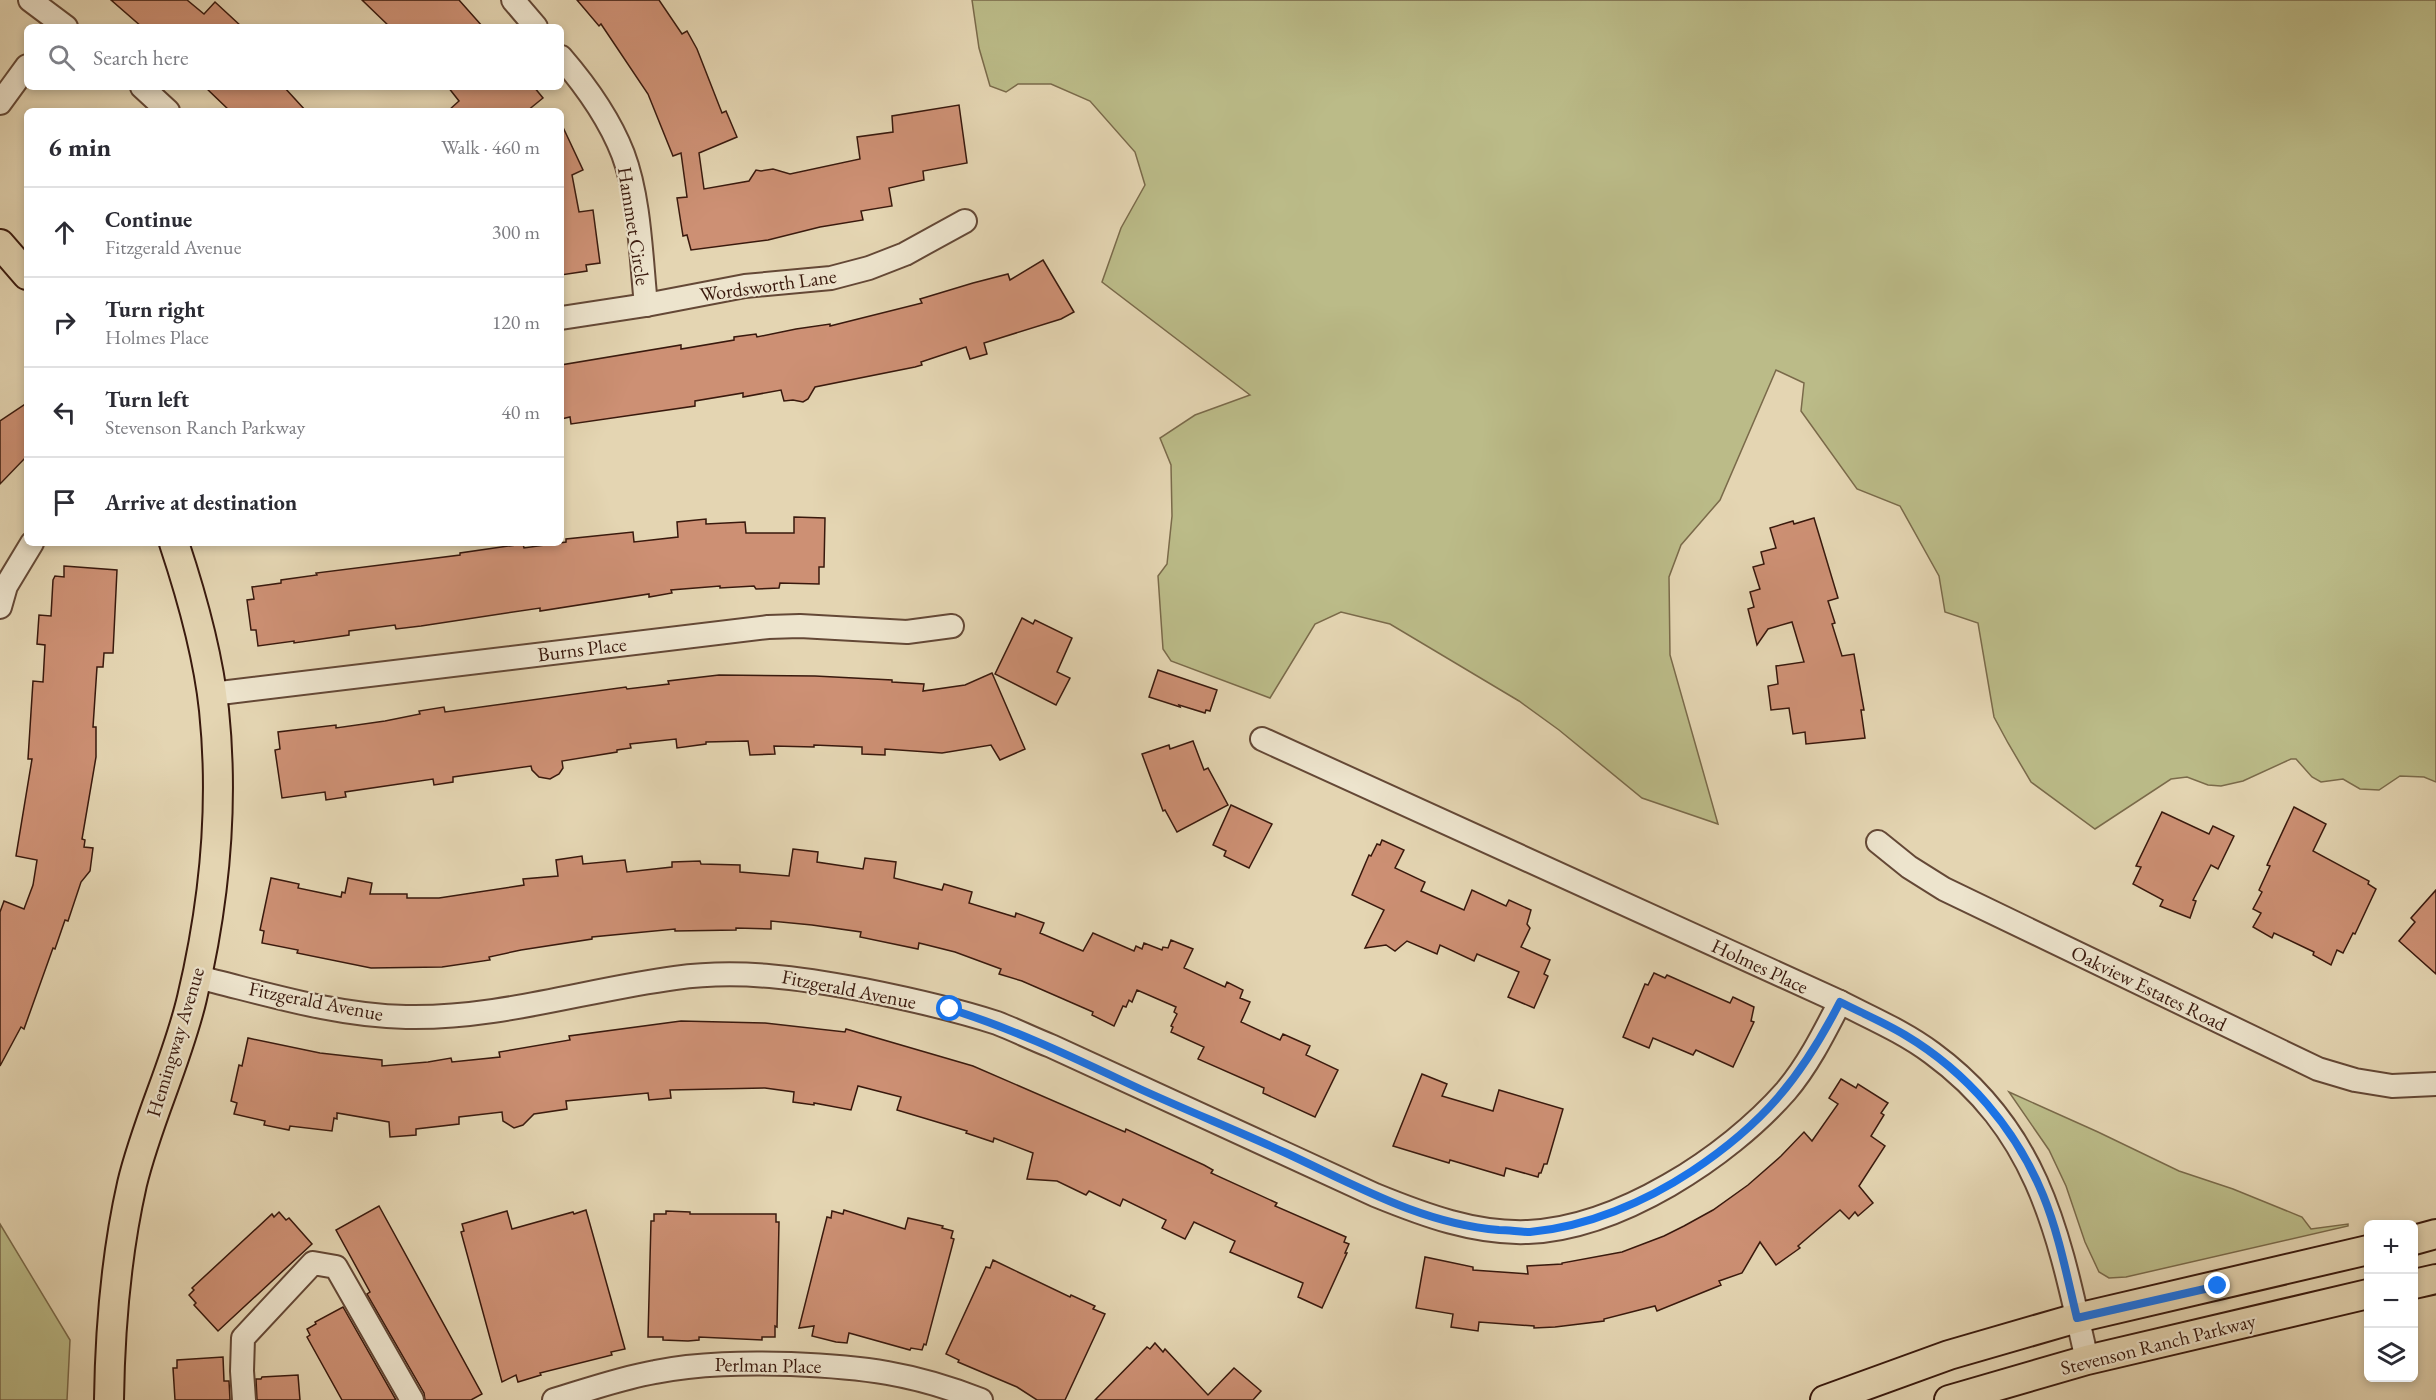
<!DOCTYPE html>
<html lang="en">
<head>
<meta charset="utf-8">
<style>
	:root { --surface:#fff; --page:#f7f7f7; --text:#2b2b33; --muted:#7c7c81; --line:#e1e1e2 }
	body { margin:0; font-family:"EB Garamond",serif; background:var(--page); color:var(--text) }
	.controls { position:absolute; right:18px; bottom:18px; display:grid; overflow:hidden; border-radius:9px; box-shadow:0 3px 9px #0003 }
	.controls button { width:54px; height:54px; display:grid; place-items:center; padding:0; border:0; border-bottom:2px solid var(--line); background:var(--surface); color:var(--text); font:30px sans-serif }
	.stop { position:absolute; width:18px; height:18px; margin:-14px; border:4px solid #1a73e8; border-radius:50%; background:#fff }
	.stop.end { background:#1a73e8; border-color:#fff; box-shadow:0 2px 6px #0008 }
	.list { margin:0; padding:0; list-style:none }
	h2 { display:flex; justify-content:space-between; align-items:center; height:78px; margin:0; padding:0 24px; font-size:26px }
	h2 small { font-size:20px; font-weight:400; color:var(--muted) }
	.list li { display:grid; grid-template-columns:39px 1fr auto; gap:18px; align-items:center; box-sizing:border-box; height:90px; padding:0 24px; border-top:2px solid var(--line) }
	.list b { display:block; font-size:22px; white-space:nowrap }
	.list p { margin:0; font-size:20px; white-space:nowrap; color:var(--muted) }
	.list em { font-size:20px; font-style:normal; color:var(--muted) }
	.icon { flex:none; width:33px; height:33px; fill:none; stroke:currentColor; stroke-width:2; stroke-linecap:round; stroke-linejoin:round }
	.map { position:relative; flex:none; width:2436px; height:1400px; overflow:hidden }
	.search { position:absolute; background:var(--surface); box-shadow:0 3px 9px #0003; left:24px; top:24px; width:540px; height:66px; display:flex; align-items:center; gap:15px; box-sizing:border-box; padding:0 21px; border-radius:9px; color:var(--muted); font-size:22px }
	.panel { position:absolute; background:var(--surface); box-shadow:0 3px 9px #0003; left:24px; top:108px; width:540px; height:438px; border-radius:9px }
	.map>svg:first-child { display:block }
	.green { fill:#bb8; stroke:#7a6a4a; stroke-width:1.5 }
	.building { fill:#cd9074; stroke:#39190d; stroke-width:1.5 }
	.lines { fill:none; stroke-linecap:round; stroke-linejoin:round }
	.minor-casing { stroke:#644836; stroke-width:26 }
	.major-casing { stroke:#39190d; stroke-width:32 }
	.minor { stroke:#ede4cd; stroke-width:22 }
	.major { stroke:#e4d5b2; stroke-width:28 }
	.route { stroke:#1a73e8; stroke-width:8 }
	.labels { text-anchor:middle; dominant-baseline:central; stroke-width:4.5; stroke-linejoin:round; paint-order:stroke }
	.street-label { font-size:20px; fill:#39190d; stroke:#ede4cd }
</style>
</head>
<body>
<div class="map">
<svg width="2436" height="1400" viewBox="0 0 2436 1400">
	<rect width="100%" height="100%" fill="#e4d5b2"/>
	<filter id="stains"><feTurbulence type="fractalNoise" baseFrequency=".00333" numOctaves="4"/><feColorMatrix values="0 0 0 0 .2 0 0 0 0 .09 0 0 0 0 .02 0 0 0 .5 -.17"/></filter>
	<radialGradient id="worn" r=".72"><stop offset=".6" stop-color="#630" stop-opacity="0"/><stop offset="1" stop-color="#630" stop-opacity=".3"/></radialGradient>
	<g class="green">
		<polygon points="972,0 2436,0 2436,782 2424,777 2400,776 2379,790 2360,789 2343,779 2321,782 2312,777 2296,759 2291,759 2243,781 2221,786 2208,785 2187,777 2171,779 2095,829 2031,782 2008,743 1994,717 1978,623 1945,612 1939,576 1900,506 1857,489 1801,411 1804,383 1776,370 1720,500 1681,545 1669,577 1670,655 1718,824 1642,798 1559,730 1519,701 1390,624 1341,612 1315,624 1270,698 1171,661 1163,649 1158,576 1167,564 1172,516 1171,465 1160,438 1195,415 1250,395 1102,282 1121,228 1145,185 1135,152 1090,101 1051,84 1018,84 1006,92 990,86 979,48"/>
		<polygon points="2009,1092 2098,1132 2179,1171 2233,1189 2302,1217 2311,1229 2348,1224 2348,1226 2126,1277 2109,1278 2099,1272 2085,1242 2066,1186 2049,1150"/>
		<polygon points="0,1224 70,1340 67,1400 0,1400"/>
	</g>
	<g class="building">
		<polygon points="111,0 187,0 204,14 215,2 242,27 142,27"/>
		<polygon points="362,0 459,0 483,27 390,27"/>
		<polygon points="577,0 659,0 682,34 687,31 697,49 722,113 726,111 737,137 699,153 704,189 749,181 756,170 761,171 773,169 790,174 860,159 857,137 893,132 892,116 959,105 967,163 923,171 924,180 889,188 892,206 861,211 863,220 820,227 768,240 691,250 687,235 683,236 677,198 687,197 681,153 673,156 648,94 601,24 599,26"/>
		<polygon points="205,87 284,87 306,111 230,111"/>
		<polygon points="448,87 534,87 543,98 527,111 448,111 459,101"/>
		<polygon points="561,123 583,170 572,175 579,212 593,210 600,263 586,265 587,271 561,275"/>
		<polygon points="1043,260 1074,312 1061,319 984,343 987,354 970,359 966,347 921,362 922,365 915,367 815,387 808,399 803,402 793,400 784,401 781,390 743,397 743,393 695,401 695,406 571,424 570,417 561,419 561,365 681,345 681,349 734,340 734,337 756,334 757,337 796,329 830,324 830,326 922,303 920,299 973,283 1008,274 1010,280"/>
		<polygon points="27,403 27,456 0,484 0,421"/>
		<polygon points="794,517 825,518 824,567 819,567 819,584 780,583 779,588 756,589 754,586 720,588 720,586 671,590 672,593 649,597 649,594 540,611 540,608 421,626 396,629 395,625 349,631 349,635 294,643 294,641 258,646 256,630 251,630 247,600 254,599 252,587 281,583 281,580 317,575 316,573 460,555 460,553 523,544 524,548 566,542 566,539 633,532 634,542 678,537 677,522 706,519 706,524 745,522 746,533 794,533"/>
		<polygon points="1814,518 1838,598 1828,601 1835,623 1832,624 1842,656 1854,654 1864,710 1861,710 1865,738 1806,744 1805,732 1793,734 1789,708 1771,710 1768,686 1778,684 1776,666 1804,662 1792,622 1768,629 1757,645 1748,609 1754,607 1750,592 1760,589 1753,567 1764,564 1761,552 1776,548 1770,528 1793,521 1794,524"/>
		<polygon points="64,566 117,570 113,653 104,653 103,667 97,667 93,727 96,727 96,757 82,839 85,840 84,847 93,848 90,871 81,882 68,921 65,920 55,949 53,948 24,1029 21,1027 0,1066 0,912 4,901 24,909 33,885 37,860 16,856 32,759 28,759 33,681 43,682 45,645 37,644 39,615 51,616 53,580 55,576 64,577"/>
		<polygon points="1022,618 1033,624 1035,620 1072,638 1057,672 1070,678 1056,705 995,674"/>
		<polygon points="1158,670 1217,690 1210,711 1206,710 1205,713 1179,705 1180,707 1149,697"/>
		<polygon points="992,673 1025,749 1000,760 991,745 942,753 885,749 885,755 862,754 862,747 814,745 814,747 774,746 775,754 750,755 748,741 706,742 706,744 677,748 676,739 630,744 631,748 617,750 617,752 562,761 563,768 559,774 550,779 539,777 532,770 531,766 453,777 453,782 434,785 433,779 345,792 346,797 326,800 325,792 282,798 275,750 280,749 278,732 336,725 336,728 385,721 420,714 419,711 444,707 445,712 626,687 627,689 669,684 668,681 719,675 815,676 892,680 892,682 924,684 923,691 965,685"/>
		<polygon points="1193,741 1204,770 1208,768 1228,805 1177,832 1165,810 1163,811 1142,754 1169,745 1170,749"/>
		<polygon points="1231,805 1272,824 1249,868 1224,856 1226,851 1213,845"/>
		<polygon points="2294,807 2326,824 2313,851 2369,881 2368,884 2376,889 2355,934 2353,933 2343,953 2337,950 2331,965 2313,955 2314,952 2274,933 2272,938 2253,927 2261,913 2253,909 2262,892 2259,890 2270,866 2267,865"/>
		<polygon points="2162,812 2209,834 2213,826 2234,836 2218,869 2211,865 2193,900 2196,901 2190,918 2160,906 2163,900 2133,884 2141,867 2136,866"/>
		<polygon points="1382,840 1404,850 1395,868 1425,882 1421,891 1464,910 1472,890 1506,906 1509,900 1531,910 1527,924 1530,928 1521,947 1550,960 1544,974 1548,976 1534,1008 1508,997 1519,972 1477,954 1474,961 1440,945 1437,954 1407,941 1395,951 1386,945 1365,948 1384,910 1352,895 1369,855 1371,856 1377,844 1380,845"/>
		<polygon points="793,849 818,852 817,862 863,869 865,858 896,862 894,878 942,890 944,884 972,892 969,903 1015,917 1016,913 1044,923 1040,933 1083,951 1093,933 1134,951 1136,946 1142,949 1144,943 1162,950 1163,947 1168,948 1171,940 1193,949 1184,968 1225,987 1227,982 1243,990 1240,998 1250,1002 1241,1022 1280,1040 1283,1034 1310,1046 1306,1055 1338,1070 1315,1117 1263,1093 1264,1088 1198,1059 1204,1047 1171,1032 1173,1027 1171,1026 1177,1014 1174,1012 1176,1007 1137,990 1132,1002 1129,1000 1126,1007 1123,1006 1114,1026 1092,1015 1093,1012 1022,981 999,974 1001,969 955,952 919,943 918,949 860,937 861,932 812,925 771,921 771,929 736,928 736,930 675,931 675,929 592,937 592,939 521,950 489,957 490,960 442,967 371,968 297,953 298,950 262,943 264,931 260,930 271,878 299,884 298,888 341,897 342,892 345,893 348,878 372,883 370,894 407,894 407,898 439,898 524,885 523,879 558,876 556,860 582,856 583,864 625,860 627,872 672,867 672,862 700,861 701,864 740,865 740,872 789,876"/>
		<polygon points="2436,890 2436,974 2399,941 2415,922 2411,918"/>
		<polygon points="1654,973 1665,978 1667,975 1730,1003 1733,997 1754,1007 1751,1021 1754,1022 1733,1067 1696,1050 1693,1055 1653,1038 1649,1048 1623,1037 1645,984 1648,985"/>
		<polygon points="681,1021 765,1023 845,1032 846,1029 973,1066 1125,1132 1126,1129 1204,1165 1213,1170 1211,1173 1277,1203 1275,1206 1346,1237 1344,1242 1349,1244 1345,1253 1347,1253 1322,1308 1298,1297 1303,1283 1230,1252 1235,1241 1194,1222 1185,1239 1162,1228 1166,1220 1123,1199 1120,1206 1089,1191 1086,1195 1057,1181 1027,1179 1033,1153 994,1138 993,1142 966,1133 967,1131 897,1110 901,1097 858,1086 851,1110 814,1103 814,1105 793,1102 794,1092 765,1088 670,1090 671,1098 649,1100 648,1093 566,1101 567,1109 534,1114 523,1125 514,1128 503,1121 502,1112 459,1117 459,1124 416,1129 416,1135 390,1137 389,1122 337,1113 337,1119 334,1118 332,1131 290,1126 289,1130 264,1125 265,1121 234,1114 237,1103 231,1101 239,1065 242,1066 248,1038 320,1053 382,1060 382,1066 428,1062 451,1058 452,1062 500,1057 499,1052 570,1040 569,1036"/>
		<polygon points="1422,1074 1447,1084 1442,1096 1493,1111 1499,1090 1563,1109 1547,1164 1544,1164 1541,1173 1539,1173 1538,1177 1506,1168 1504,1176 1450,1160 1449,1163 1393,1146"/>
		<polygon points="1841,1079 1856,1088 1858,1084 1888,1103 1881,1113 1884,1115 1871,1136 1885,1146 1859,1186 1873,1203 1858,1216 1855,1212 1849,1219 1840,1210 1798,1246 1800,1248 1776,1265 1760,1242 1742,1273 1719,1281 1721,1285 1657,1311 1655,1306 1604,1319 1604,1321 1555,1327 1534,1328 1534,1326 1479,1322 1478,1331 1451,1327 1453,1314 1416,1308 1425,1257 1473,1267 1473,1270 1528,1274 1527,1266 1562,1264 1562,1263 1622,1252 1664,1236 1684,1226 1713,1210 1748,1185 1781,1156 1804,1132 1812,1141 1838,1104 1829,1098"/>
		<polygon points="379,1206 482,1394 471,1400 425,1400 424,1393 367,1294 370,1292 336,1230"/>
		<polygon points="586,1210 625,1349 611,1352 612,1355 540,1373 541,1375 518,1382 516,1375 502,1382 461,1232 464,1231 462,1224 507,1211 512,1229 573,1212 574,1214"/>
		<polygon points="844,1210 905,1229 908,1218 943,1226 942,1228 953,1231 951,1238 954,1239 926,1345 924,1344 922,1350 911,1348 910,1350 849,1333 847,1343 836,1342 812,1336 814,1326 799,1328 827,1217 831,1218 832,1211 843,1214"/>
		<polygon points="666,1211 690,1212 690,1214 776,1214 776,1222 779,1222 777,1327 775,1326 775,1337 762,1337 762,1340 699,1337 699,1340 688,1341 663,1340 663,1337 648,1337 651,1221 654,1221 654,1214 666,1214"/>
		<polygon points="279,1212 286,1220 289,1218 312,1244 218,1331 194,1305 196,1303 189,1295 194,1290 192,1288 272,1214 274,1217"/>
		<polygon points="993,1260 1070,1297 1071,1295 1095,1306 1093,1309 1105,1314 1065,1400 1037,1400 1017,1387 958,1362 959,1360 946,1354 986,1267 990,1268"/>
		<polygon points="343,1307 396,1400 342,1400 307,1337 310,1335 307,1329 316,1324 315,1322"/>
		<polygon points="1155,1343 1163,1352 1165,1349 1208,1395 1234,1368 1261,1391 1253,1400 1095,1400 1147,1347 1150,1349"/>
		<polygon points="223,1357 224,1381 229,1381 230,1400 175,1400 173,1368 177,1368 177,1360"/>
		<polygon points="298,1375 300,1400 257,1400 256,1379 261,1379 262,1377"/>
	</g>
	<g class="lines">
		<g class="minor-casing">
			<g id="minor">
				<polyline points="30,0 66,27"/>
				<polyline points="513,0 536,27"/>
				<path d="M561 57C586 86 609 118 623 154 640 199 641 258 646 305"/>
				<polyline points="142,87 168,111"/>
				<polyline points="0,103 27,66"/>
				<polyline points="561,318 646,305 745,286 831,278 869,268 905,254 965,221"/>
				<polyline points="0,607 6,586 32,543"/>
				<polyline points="212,694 768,627 800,626 907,632 952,626"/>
				<path d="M1262 739 1840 1002C1871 1018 1904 1032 1932 1053 2041 1133 2059 1237 2087 1360"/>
				<polyline points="1878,842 1909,867 1944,889 2318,1069 2355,1080 2392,1086 2436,1084"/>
				<path d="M197 977C264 993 336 1016 406 1017 498 1019 585 990 675 978 740 969 801 978 864 990 909 999 954 1009 997 1023 1015 1030 1033 1039 1051 1046L1375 1195C1424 1215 1475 1234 1528 1232 1619 1228 1727 1158 1786 1091 1808 1065 1824 1033 1840 1002"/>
				<polyline points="244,1400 242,1371 243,1338 313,1263 336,1267 412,1400"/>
				<path d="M554 1400C587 1390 621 1378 655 1372 700 1363 745 1363 791 1364 863 1367 913 1373 981 1400"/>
			</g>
		</g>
		<g class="major-casing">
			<g id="major">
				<polyline points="0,244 27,275"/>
				<polyline points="2414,1240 2436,1234"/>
				<polyline points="2414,1284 2436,1279"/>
				<path d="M109 1400C110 1328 116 1255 132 1184 147 1121 177 1062 192 998 214 905 224 806 214 710 208 653 192 597 174 543"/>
				<polyline points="1825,1400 1949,1355 2077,1318 2368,1250"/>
				<polyline points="1949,1400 2087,1360 2368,1294"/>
			</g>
		</g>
		<use href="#minor" class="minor"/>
		<use href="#major" class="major"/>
	</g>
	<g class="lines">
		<path class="route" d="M950 1009C1017 1030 1076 1059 1140 1089 1188 1111 1238 1131 1286 1153 1355 1185 1422 1224 1499 1230 1509 1230 1520 1232 1530 1232 1587 1227 1645 1202 1692 1171 1764 1123 1801 1078 1840 1002 1862 1013 1885 1023 1905 1035 1967 1072 2016 1129 2043 1195 2059 1234 2067 1277 2077 1318L2218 1286"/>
	</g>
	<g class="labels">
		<g class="street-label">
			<text transform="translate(634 226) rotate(81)">Hammet Circle</text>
			<text transform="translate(768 285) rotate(-8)">Wordsworth Lane</text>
			<text transform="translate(582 649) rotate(-7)">Burns Place</text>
			<text transform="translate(1760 966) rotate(25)">Holmes Place</text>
			<text transform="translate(2149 988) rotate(26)">Oakview Estates Road</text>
			<text transform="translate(849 989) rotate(11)">Fitzgerald Avenue</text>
			<text transform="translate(316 1001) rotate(11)">Fitzgerald Avenue</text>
			<text transform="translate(175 1042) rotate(-73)">Hemingway Avenue</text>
			<text transform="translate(2158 1344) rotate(-14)">Stevenson Ranch Parkway</text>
			<text transform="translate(768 1365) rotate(1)">Perlman Place</text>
		</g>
	</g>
	<rect width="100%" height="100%" filter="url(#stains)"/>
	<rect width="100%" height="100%" fill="url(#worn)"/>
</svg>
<div class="controls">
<button>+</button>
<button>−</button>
<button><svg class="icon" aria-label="layers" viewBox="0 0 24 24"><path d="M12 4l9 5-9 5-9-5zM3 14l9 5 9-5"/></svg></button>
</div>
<div class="stop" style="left:950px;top:1009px"></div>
<div class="stop end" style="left:2218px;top:1286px"></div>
<div class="search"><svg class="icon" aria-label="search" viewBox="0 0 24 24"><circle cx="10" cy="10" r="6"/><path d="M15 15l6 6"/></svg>Search here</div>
<section class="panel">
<h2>6 min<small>Walk · 460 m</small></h2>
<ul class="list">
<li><svg class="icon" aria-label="ahead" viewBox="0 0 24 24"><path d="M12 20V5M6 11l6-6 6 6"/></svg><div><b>Continue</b><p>Fitzgerald Avenue</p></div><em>300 m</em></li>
<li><svg class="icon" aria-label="right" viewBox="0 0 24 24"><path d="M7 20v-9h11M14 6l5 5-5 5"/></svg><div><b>Turn right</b><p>Holmes Place</p></div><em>120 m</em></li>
<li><svg class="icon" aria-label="left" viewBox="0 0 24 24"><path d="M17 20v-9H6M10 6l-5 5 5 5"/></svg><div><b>Turn left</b><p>Stevenson Ranch Parkway</p></div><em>40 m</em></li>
<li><svg class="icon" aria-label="arrive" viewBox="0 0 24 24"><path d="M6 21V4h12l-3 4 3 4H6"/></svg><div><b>Arrive at destination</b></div></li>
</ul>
</section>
</div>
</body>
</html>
